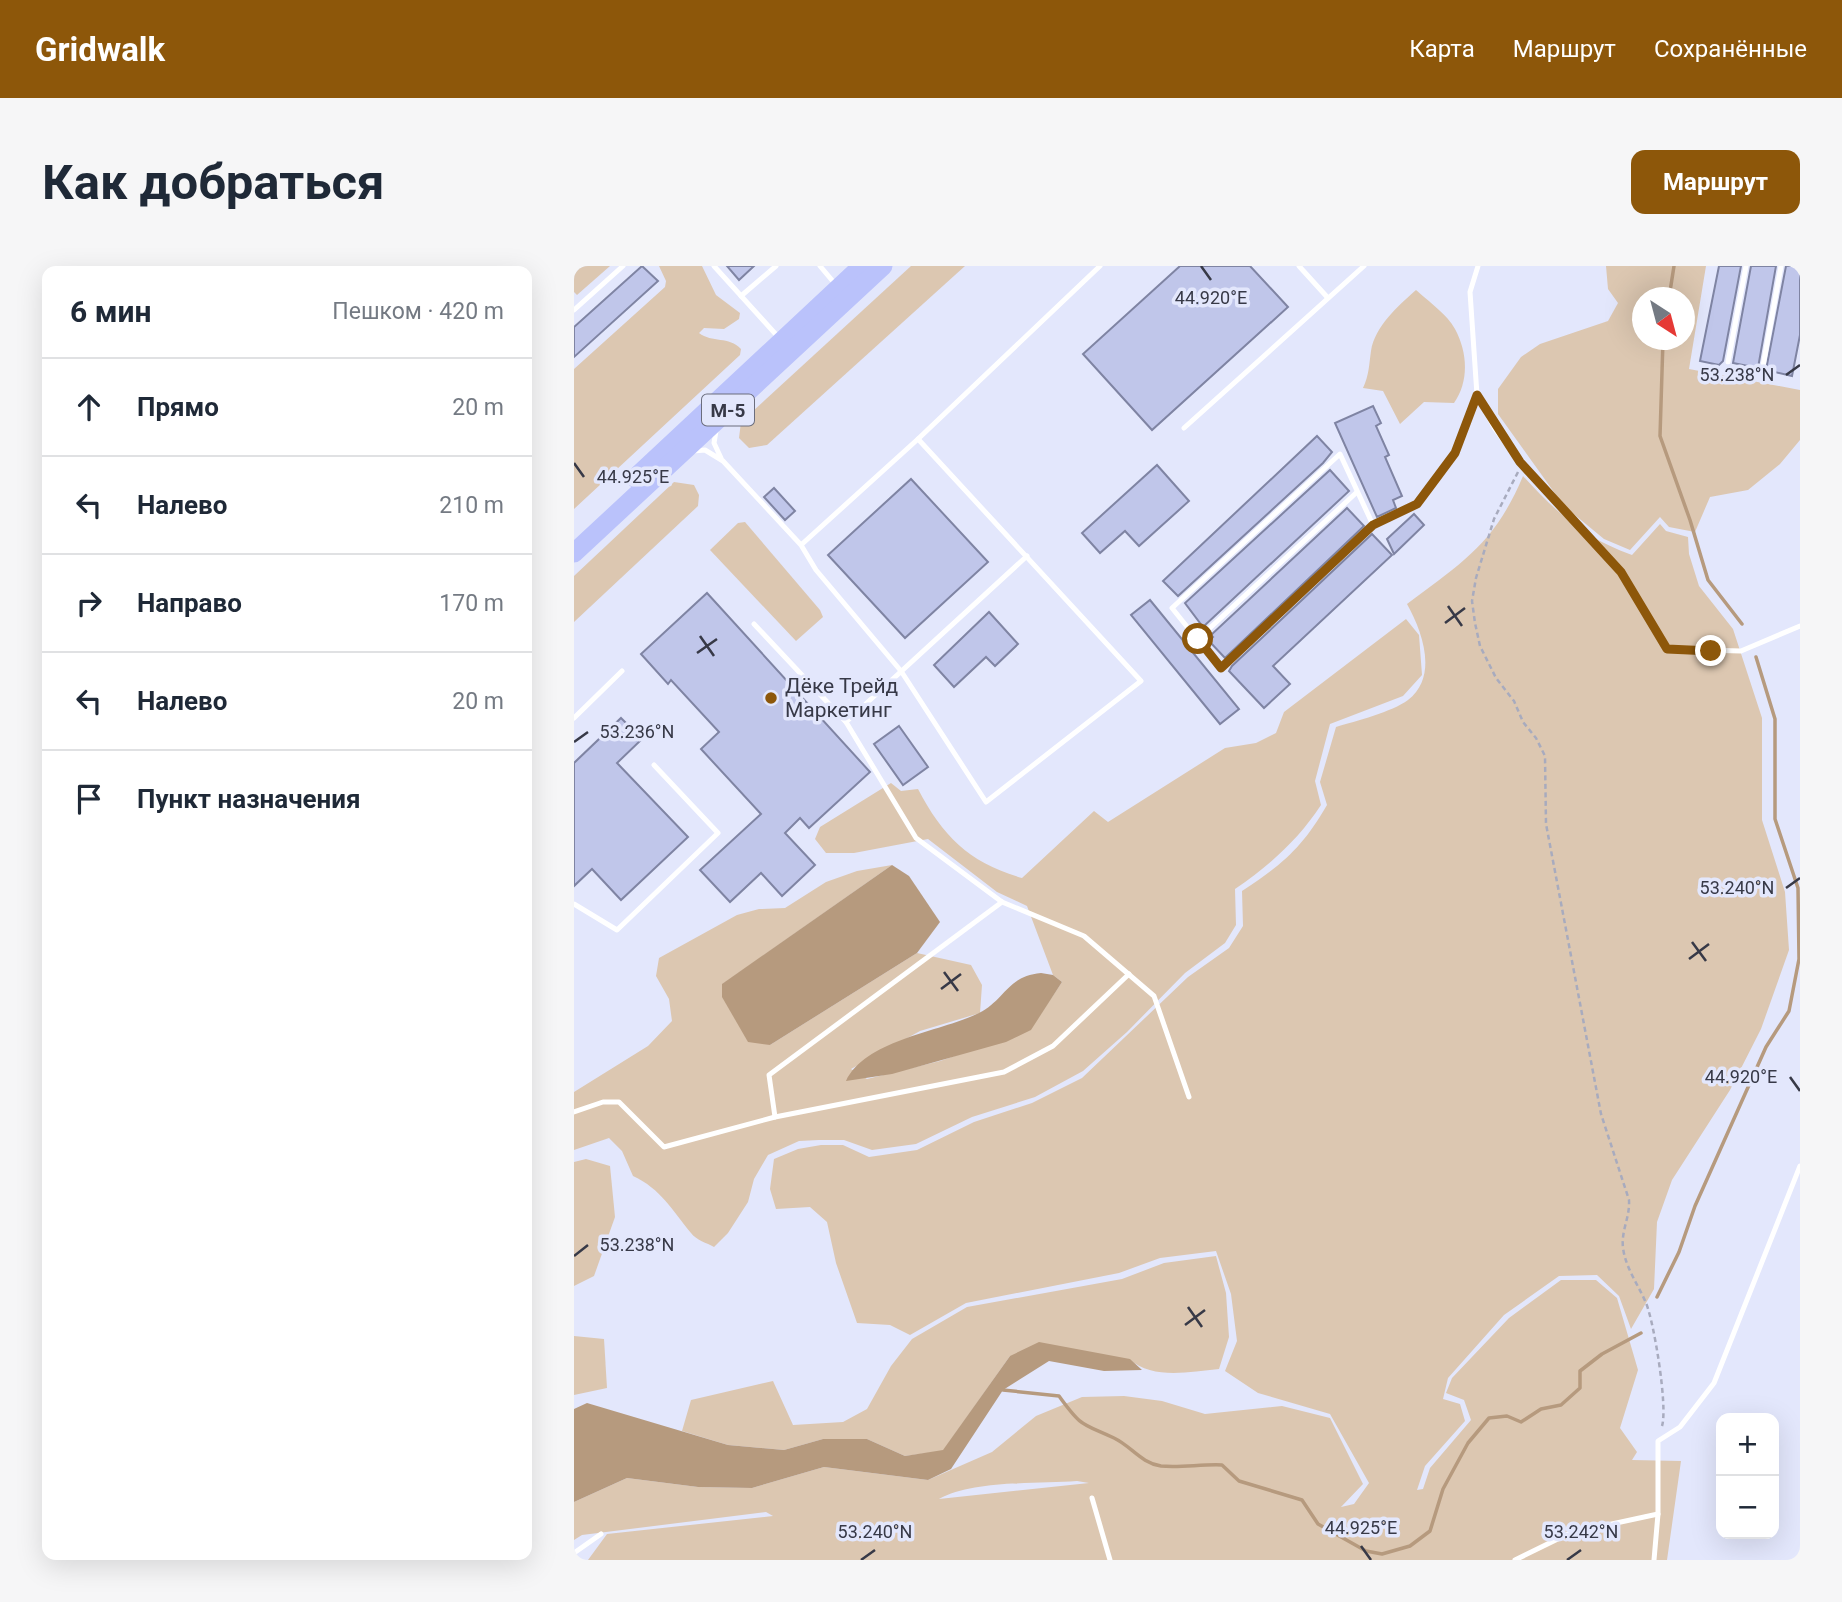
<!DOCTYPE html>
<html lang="ru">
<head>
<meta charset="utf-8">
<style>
	:root { --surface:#fff; --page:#f6f6f7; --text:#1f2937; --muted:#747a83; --line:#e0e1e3; --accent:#8d570a }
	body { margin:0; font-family:Roboto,sans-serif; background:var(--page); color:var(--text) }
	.controls { position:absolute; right:21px; bottom:21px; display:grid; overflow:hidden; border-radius:14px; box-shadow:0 7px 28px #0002 }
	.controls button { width:63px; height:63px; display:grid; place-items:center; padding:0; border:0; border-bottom:2px solid var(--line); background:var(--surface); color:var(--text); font:35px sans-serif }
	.compass { position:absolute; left:1058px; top:21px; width:63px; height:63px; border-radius:50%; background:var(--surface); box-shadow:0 7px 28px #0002; rotate:144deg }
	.stop { position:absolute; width:21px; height:21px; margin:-16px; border:5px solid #8d570a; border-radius:50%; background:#fff }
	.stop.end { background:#8d570a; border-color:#fff; box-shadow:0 2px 7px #0008 }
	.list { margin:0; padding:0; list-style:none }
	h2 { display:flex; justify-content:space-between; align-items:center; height:91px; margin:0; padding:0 28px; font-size:30px }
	h2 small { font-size:23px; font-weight:400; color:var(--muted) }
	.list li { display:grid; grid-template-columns:46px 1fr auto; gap:21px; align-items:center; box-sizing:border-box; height:98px; padding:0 28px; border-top:2px solid var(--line) }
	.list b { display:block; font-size:26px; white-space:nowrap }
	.list em { font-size:23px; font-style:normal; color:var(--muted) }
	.icon { flex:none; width:38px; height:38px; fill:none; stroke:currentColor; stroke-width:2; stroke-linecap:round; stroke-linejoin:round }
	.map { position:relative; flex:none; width:1226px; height:1294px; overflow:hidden; border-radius:14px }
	header { display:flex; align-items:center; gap:42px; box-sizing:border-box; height:98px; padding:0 35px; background:var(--accent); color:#fff }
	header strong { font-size:33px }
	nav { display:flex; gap:38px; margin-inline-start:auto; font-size:24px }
	.intro { display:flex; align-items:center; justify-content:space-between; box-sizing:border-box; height:168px; padding:0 42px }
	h1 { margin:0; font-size:49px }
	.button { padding:18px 32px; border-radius:14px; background:var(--accent); color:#fff; font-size:24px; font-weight:700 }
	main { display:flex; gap:42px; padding:0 42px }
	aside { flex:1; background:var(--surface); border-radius:14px; box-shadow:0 7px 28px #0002 }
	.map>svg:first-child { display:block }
	.green { fill:#dcc7b1; fill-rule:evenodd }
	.water { fill:#b69a7e }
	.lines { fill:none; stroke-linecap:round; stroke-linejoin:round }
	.stream { stroke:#b69a7e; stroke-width:3.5 }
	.building { fill:#c0c6ea; stroke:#7f84a3; stroke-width:2 }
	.path { stroke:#a8abbe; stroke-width:2.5; stroke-dasharray:5 3.5; stroke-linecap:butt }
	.service { stroke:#fff; stroke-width:5 }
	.trunk { stroke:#bac2fb; stroke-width:19 }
	.route { stroke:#8d570a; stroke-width:9 }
	.ticks { fill:none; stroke:#373947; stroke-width:2.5 }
	.poi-dot { fill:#8d570a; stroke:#e3e7fc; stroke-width:2.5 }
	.labels { text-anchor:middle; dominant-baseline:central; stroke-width:7; stroke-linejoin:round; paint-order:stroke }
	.shield { fill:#e3e7fc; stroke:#6b6d7d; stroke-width:2 }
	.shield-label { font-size:19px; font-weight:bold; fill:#373947 }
	.poi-label { font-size:21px; fill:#373947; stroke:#e3e7fc; text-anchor:start }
	.ticks-label { font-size:18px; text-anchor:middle; fill:#373947; stroke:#e3e7fc; stroke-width:7; stroke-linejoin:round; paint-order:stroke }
</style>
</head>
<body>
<header>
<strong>Gridwalk</strong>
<nav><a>Карта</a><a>Маршрут</a><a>Сохранённые</a></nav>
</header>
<div class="intro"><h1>Как добраться</h1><a class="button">Маршрут</a></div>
<main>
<aside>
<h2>6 мин<small>Пешком · 420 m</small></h2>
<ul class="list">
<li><svg class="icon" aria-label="ahead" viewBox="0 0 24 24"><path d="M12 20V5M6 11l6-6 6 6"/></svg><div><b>Прямо</b></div><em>20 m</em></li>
<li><svg class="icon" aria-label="left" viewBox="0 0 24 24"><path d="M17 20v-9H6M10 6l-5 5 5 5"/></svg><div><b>Налево</b></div><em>210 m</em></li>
<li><svg class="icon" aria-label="right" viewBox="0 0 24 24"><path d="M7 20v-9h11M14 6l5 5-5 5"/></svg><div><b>Направо</b></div><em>170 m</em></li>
<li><svg class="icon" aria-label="left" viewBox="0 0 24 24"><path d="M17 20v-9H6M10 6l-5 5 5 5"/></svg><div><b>Налево</b></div><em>20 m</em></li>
<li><svg class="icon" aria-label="arrive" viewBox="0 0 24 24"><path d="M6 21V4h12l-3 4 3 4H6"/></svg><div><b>Пункт назначения</b></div></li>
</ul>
</aside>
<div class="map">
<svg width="1226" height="1294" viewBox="0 0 1226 1294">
	<rect width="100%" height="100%" fill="#e3e7fc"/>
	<g class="green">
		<polygon points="0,0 36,0 3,29 0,26"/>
		<path d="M85 0H128L142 29 166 47 165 53 150 63 130 62 125 67C138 77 155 70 167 83L166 89 0 243V103L91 21 92 15Z"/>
		<polygon points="337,0 391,0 193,179 175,182 165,172 167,156"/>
		<path d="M1032 0H1132L1115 103 1226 124V174L1206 198 1174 224 1136 231 1121 266 1095 261 1086 251 1056 284 1030 273 990 240 924 148V123L947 91 966 78 1034 55 1044 37 1034 23ZM1069 32H1111V74H1069Z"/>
		<path d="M842 24C854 35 874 49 881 63 894 87 895 116 880 137L850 136 826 158 809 125 789 122C795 109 795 99 797 85 801 60 824 40 842 24Z"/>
		<path d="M949 210C983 247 1010 272 1058 289L1086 258 1092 265 1114 271 1115 288 1125 320 1159 363 1188 452V554L1211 626 1215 684 1187 763 1156 824 1098 914 1083 956 1080 1023 1057 1063 1045 1030 1023 1009 985 1010 930 1049 874 1112 869 1133 886 1138 891 1155 851 1200 843 1224 849 1223 856 1202 897 1154 890 1134 872 1127 878 1112 935 1052 987 1014H1022L1043 1032 1064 1104 1046 1162 1063 1186 1058 1194 1107 1195 1093 1294H14L33 1268 199 1250 192 1246 8 1269 0 1274V1236L53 1212 124 1221 178 1222 250 1201 354 1214 418 1186 462 1150 508 1131 550 1130 588 1135 631 1148 708 1140 756 1152 789 1218 767 1241 780 1238 795 1217 756 1148 684 1127 651 1105 663 1075 657 1028 642 985 586 992 545 1007 392 1037 336 1069 316 1059 283 1057 262 997 253 956 236 941 202 943 196 923 200 893 224 883 247 879H269L295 891 343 884 400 856 458 837 508 812 614 711 655 682 669 660 668 625C709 598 728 582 753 539L746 516 762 461C782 455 818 446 834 434 865 410 848 365 833 338 889 296 921 277 949 210ZM503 1215 515 1217 365 1233C399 1214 463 1218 503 1215Z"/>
		<polygon points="100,216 120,219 125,229 124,240 0,356 0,310"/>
		<polygon points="171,256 246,344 249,351 222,375 136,284 164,257"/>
		<path d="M832 353 845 369 848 409 829 430 756 458 741 515 747 539C724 574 696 599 661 623L662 659 651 677 611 707 553 766 509 805 461 831 398 851 342 878 298 884 270 874H245L225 875 194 889 180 913 174 936 154 967 140 981C133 977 122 974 117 967 98 944 87 923 59 910L48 885 35 872 0 884V826L74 780 98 755 95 733 82 710 85 692 163 649 185 643 211 642 252 616 283 605 318 599 149 718 196 779 343 687 397 699 408 719 406 747 346 765 277 803 293 813 366 795 456 764 488 716 479 709 453 640 423 626 354 573 280 587H252L241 573 246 561 317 517 327 525 344 523C369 571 396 597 448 612L520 545 534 556 651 482 682 477 702 467 710 446Z"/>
		<polygon points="12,893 36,900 41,951 20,1010 0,1020 0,896"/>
		<path d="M642 990 652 1027 655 1071 645 1103C614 1106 579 1114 555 1093L436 1090 369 1185 331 1190 293 1173H249L210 1184 154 1179 108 1165 117 1134 199 1115 219 1159 269 1156 293 1143 317 1100 338 1073 393 1041 548 1013 590 997Z"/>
		<polygon points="0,1070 30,1073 33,1122 0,1129"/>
	</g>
	<g class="water">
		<polygon points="318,599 335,610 366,656 343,687 196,779 174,776 148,731 148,718"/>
		<path d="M467 707 479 709 488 716 457 764 432 776 318 808 272 815C292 773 367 766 405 747 432 733 433 710 467 707Z"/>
		<polygon points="465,1076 556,1093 568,1104 530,1105 475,1095 429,1124 377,1203 354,1214 250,1201 178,1222 124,1221 53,1212 0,1236 0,1143 13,1137 154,1179 210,1184 249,1173 293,1173 331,1190 369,1184 436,1090"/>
	</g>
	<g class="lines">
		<g class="stream">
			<polyline points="1095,32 1100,0"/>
			<polyline points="1089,74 1086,170 1116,254 1134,314 1168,358"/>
			<polyline points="1083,1031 1105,986 1121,940 1192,781 1215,745 1225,693 1224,622 1201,553 1201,453 1182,391"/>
			<path d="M429 1124 485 1130C508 1162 508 1157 540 1172 557 1180 567 1197 587 1200 606 1202 628 1198 648 1199L665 1215 728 1234 744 1258 792 1285 808 1288 836 1280 856 1265 869 1223 894 1177 915 1152 933 1150 947 1156 967 1143 987 1139 1006 1122V1105L1028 1088 1067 1067"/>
		</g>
	</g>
	<g class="building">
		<polygon points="68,0 84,15 0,91 0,61"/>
		<polygon points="153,0 180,0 165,14"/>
		<polygon points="606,0 676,0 714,41 578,164 509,88"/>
		<polygon points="1145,0 1167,0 1149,95 1145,99 1126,95"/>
		<polygon points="1177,0 1202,0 1184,102 1159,97"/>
		<polygon points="1212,0 1226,0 1226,69 1218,110 1192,104"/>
		<polygon points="799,140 807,157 802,160 815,189 811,191 828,230 819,234 822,242 803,251 761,157"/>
		<polygon points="743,170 758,186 749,197 604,330 589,315"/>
		<polygon points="583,199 615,235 565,280 551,265 526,287 508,267"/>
		<polygon points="756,204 775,225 629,361 611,337"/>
		<polygon points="337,213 414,296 331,372 254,289"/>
		<polygon points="200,222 221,245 211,254 190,231"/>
		<polygon points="773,242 790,260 651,392 635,375 639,371 637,369"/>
		<polygon points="840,248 850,259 820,288 813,273"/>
		<polygon points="798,268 818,289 699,400 716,418 690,442 655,405 658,400"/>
		<polygon points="133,327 296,506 235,562 226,552 211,567 241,599 208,630 187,607 156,636 126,604 187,548 127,483 145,466 97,414 94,418 67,388"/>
		<polygon points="576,334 665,443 646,458 557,349"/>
		<polygon points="415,346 444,378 421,400 412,391 380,421 360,399"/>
		<polygon points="47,452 68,473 43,497 114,571 47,634 18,603 0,620 0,497"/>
		<polygon points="325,460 354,501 329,519 300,478"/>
	</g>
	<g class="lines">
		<path class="path" d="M944 206 920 253 902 312 898 335 901 357 906 380 922 412 940 435 949 456 962 472 971 490 972 558 1027 848 1055 934C1056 952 1047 964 1049 982 1052 1003 1064 1018 1072 1037 1080 1056 1094 1141 1088 1160"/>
		<g class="service">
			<polyline points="140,0 206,73"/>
			<polyline points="246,0 262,19"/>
			<polyline points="725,0 754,32"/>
			<polyline points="167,30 202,0"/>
			<polyline points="0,44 49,0"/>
			<polyline points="1154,96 1172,0"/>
			<polyline points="1189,100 1207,0"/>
			<polyline points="903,129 921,163 946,196 1047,306 1093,383 1167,385 1226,360"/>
			<polyline points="610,162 790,0"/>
			<polyline points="142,165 140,177 147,192"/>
			<polyline points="344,173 526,0"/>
			<polyline points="119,185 131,184 149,195 227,279 242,304 327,405 412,536 567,415 344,173 227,279"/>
			<polyline points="799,259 766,188 598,342 647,403 799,259 843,238 881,187 903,129 896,26 904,0"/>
			<polyline points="180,358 272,456 342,572 428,636 510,670 580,730 615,831"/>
			<polyline points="624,373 783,226"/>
			<polyline points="0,452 48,405"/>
			<polyline points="272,456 453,290"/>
			<polyline points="0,638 43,664 144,567 80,499"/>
			<polyline points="0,846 29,836 45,836 90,881 201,851 430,806 479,780 555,708"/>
			<polyline points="201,851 195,809 428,636"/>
			<polyline points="518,1232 536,1294"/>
			<polyline points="0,1287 27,1268"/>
			<polyline points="941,1294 996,1267 1084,1248"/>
			<polyline points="1080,1294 1084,1248 1084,1175 1106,1161 1140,1117 1226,900"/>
		</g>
		<g class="trunk">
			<polyline points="61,212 288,0"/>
			<polyline points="0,287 309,0"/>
		</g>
	</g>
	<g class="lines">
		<polyline class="route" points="624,373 647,402 799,259 843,238 881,187 903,129 946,196 1047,306 1093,383 1137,385"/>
	</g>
	<path class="ticks" d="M627 0 637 14M1212 109 1226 99M0 197 10 211M874 340 888 360M871 357 891 342M126 370 140 390M123 387 143 373M0 476 14 466M1212 622 1226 612M1118 676 1132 695M1115 693 1135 678M370 706 384 725M367 723 387 708M1216 811 1226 825M0 990 14 979M614 1041 628 1061M611 1059 631 1044M787 1280 797 1294M287 1294 301 1284M993 1294 1007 1284"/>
	<circle class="poi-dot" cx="197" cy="432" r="7"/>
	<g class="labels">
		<rect class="shield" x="128" y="128.5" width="52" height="31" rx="5"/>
		<g class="shield-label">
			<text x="154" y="144">М-5</text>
		</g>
		<g class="poi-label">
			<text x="211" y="420">Дёке Трейд<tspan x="211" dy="24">Маркетинг</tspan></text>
		</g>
	</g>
	<g class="ticks-label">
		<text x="637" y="38">44.920°E</text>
		<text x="1163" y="115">53.238°N</text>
		<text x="59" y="217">44.925°E</text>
		<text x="63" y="472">53.236°N</text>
		<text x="1163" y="628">53.240°N</text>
		<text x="1167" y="817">44.920°E</text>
		<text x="63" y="985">53.238°N</text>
		<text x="787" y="1268">44.925°E</text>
		<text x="301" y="1272">53.240°N</text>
		<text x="1007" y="1272">53.242°N</text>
	</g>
</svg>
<div class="controls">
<button>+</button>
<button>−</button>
</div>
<svg class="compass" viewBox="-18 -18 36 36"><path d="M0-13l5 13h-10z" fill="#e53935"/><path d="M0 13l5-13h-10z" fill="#747a83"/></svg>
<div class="stop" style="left:624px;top:373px"></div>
<div class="stop end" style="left:1137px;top:385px"></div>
</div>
</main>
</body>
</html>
